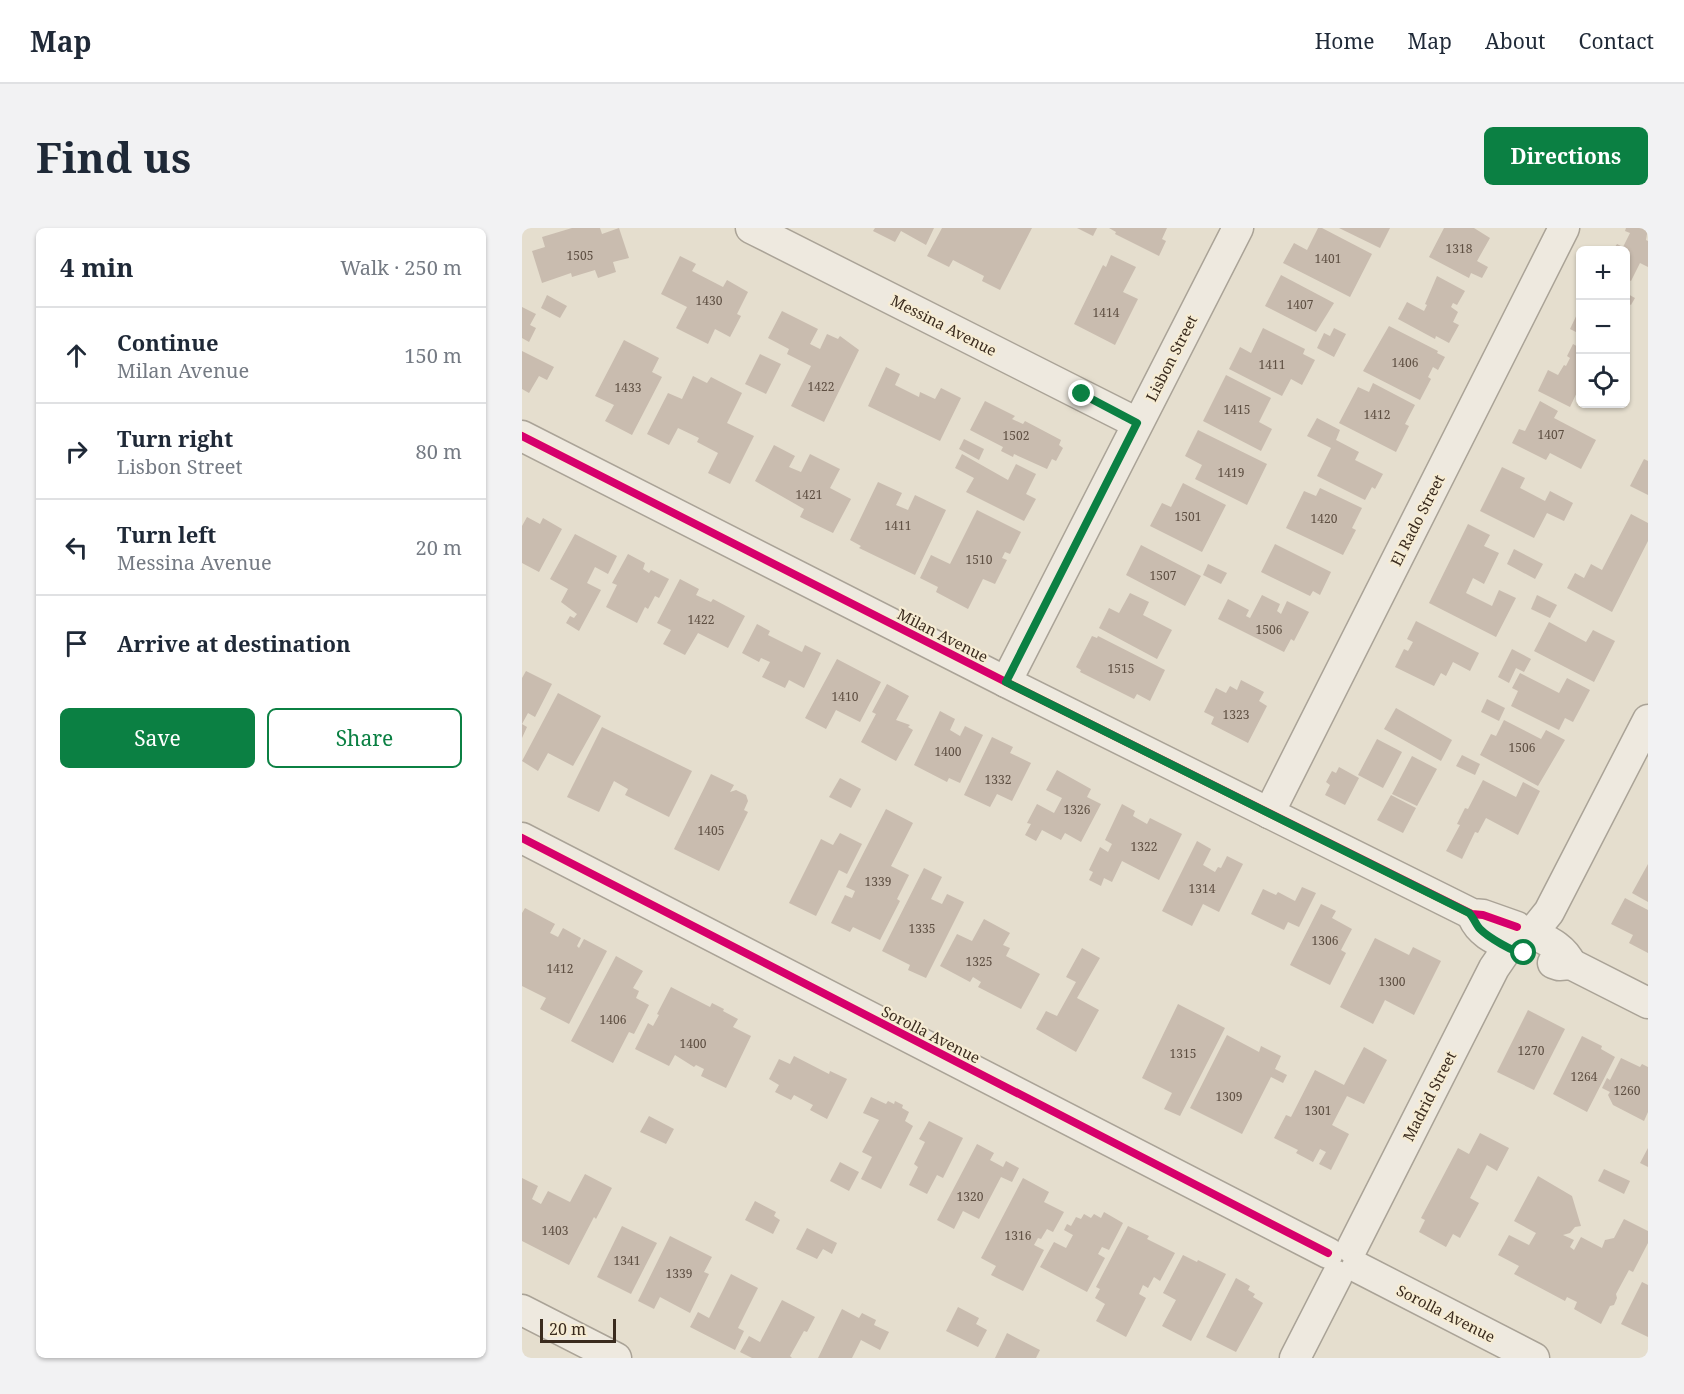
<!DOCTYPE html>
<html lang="en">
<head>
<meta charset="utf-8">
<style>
	:root { --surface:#fff; --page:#f2f2f3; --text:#1f2937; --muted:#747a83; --line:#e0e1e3; --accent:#0b8043 }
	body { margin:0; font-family:"Noto Serif",serif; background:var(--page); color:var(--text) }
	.controls { position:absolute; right:18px; top:18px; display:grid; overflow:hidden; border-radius:9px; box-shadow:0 2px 4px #0004 }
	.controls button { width:54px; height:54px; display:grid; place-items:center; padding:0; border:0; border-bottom:2px solid var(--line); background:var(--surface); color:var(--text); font:30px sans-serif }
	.scale { position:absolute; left:18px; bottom:15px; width:76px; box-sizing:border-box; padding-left:6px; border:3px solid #3a2b1e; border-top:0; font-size:16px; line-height:21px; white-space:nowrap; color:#3a2b1e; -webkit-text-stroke:4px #f6ecd4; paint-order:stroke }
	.stop { position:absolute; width:18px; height:18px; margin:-14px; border:4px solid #0b8043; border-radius:50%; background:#fff }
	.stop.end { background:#0b8043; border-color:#fff; box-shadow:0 2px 6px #0008 }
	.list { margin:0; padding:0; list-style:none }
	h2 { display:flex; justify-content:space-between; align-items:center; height:78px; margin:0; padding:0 24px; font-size:26px }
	h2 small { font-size:20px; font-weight:400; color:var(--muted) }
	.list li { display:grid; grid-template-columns:39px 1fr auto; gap:18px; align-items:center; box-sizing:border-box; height:96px; padding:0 24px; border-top:2px solid var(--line) }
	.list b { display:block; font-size:22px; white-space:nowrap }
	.list p { margin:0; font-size:20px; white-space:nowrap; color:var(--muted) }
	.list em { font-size:20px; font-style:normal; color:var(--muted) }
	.actions { display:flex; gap:12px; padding:18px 24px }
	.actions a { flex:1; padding:14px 0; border:2px solid var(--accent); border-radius:9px; text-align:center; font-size:21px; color:var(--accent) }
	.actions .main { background:var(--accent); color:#fff }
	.icon { flex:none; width:33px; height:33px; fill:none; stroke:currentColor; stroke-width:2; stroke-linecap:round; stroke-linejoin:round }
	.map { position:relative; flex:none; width:1126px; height:1130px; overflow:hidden; border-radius:9px }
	header { display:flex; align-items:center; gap:36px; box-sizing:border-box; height:84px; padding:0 30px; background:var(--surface); border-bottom:2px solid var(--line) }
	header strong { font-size:28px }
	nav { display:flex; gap:33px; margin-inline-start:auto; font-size:21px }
	.intro { display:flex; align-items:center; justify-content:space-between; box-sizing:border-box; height:144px; padding:0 36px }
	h1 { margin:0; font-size:42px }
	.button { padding:15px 27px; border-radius:9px; background:var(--accent); color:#fff; font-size:21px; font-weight:700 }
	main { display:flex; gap:36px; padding:0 36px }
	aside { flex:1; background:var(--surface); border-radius:9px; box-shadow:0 2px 4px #0004 }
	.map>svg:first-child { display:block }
	.building { fill:#c9bcaf }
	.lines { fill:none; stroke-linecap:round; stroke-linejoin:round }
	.minor-casing { stroke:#aaa397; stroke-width:33 }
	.minor { stroke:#eee9df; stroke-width:30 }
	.cycleway-casing { stroke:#f6ecd4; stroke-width:11 }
	.cycleway { stroke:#d6006c; stroke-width:8 }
	.route { stroke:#0b8043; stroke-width:8 }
	.labels { text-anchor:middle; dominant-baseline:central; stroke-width:4.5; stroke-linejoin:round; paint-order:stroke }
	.number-label { font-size:12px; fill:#5e4f42 }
	.street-label { font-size:15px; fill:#3a2b1e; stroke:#f6ecd4 }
</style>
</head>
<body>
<header>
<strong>Map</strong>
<nav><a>Home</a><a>Map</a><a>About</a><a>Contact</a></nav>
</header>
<div class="intro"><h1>Find us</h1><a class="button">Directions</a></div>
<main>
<aside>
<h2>4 min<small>Walk · 250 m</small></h2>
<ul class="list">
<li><svg class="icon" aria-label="ahead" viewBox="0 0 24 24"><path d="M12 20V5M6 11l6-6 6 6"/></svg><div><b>Continue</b><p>Milan Avenue</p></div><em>150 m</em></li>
<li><svg class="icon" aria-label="right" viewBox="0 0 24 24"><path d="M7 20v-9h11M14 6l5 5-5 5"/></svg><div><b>Turn right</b><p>Lisbon Street</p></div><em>80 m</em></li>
<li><svg class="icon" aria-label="left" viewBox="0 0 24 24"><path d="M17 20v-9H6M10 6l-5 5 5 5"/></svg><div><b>Turn left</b><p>Messina Avenue</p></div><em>20 m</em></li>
<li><svg class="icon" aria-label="arrive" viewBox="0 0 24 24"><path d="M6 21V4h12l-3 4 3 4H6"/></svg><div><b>Arrive at destination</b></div></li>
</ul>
<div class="actions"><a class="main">Save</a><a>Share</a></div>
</aside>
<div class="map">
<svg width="1126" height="1130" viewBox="0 0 1126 1130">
	<rect width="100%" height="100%" fill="#e5dece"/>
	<g class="building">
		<polygon points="50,0 78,0 80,6 97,0 107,30 91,34 94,44 76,50 73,42 50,49 49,45 20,55 10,23 23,19 20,9"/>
		<polygon points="353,0 412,0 404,17 379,3 373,14 351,3"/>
		<polygon points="420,0 510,0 478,62 460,53 462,48 431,32 427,39 405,28"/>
		<polygon points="555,0 575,0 571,8"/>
		<polygon points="587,0 645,0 640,11 644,13 637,28 593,6 594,4"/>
		<polygon points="796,0 800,0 850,26 828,69 761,35 772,15 785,22"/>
		<polygon points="817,0 868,0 858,20"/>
		<polygon points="922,0 952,0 968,10 955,33 966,39 960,50 949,45 947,50 907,29"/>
		<polygon points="1104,0 1126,0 1124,12 1126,13 1126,39 1118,35 1109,53 1104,50 1104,22 1091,22 1095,16 1101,19 1108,5 1103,3"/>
		<polygon points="589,27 614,39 601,64 616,71 593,117 552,96 581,37 584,39"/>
		<polygon points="158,28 174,36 170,43 201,59 205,52 226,64 215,86 219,88 208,109 193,101 186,116 154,100 165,79 139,66"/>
		<polygon points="759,47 812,75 794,104 743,78"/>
		<polygon points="915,48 943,63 935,77 931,75 929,79 936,84 931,94 937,97 927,115 914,108 913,111 876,91 885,74 902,83 905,77 903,76"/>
		<polygon points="1104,65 1113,70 1109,77 1104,74"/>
		<polygon points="25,67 45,78 38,90 19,80"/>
		<polygon points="0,79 14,86 8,97 14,100 7,114 0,110"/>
		<polygon points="1058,80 1058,106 1048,101"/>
		<polygon points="260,83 296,101 288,116 298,121 305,106 316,111 318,108 337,122 302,194 269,178 289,138 265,126 267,121 246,110"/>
		<polygon points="867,98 916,123 915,125 923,129 916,142 911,139 906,149 909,151 898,172 841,143"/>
		<polygon points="741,100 783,121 781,126 793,132 780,157 769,151 760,168 707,141 718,119 729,125"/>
		<polygon points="812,100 824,106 812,129 795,120 802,105 808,108"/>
		<polygon points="102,112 137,130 130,144 140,149 110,207 83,193 92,177 73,168"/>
		<polygon points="1051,116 1058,120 1058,158 1048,179 1016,163 1026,142 1036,147 1042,137 1044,138 1048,130 1045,128"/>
		<polygon points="0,123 32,139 25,152 17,148 7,165 0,161"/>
		<polygon points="238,126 259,136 244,166 223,156"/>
		<polygon points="364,139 378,146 373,157 397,169 398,164 413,171 419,160 439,170 418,213 346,178"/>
		<polygon points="704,147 749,170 737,194 750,201 739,223 681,193"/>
		<polygon points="171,148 185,155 189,149 220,165 205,195 232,208 208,256 186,245 196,225 175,214 177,210 156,200 147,217 125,206 146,165 160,171"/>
		<polygon points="851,155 893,177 883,196 887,198 874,224 817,195 836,159 847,164"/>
		<polygon points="463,173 493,188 490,191 501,196 503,193 539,212 537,217 541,220 534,233 530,231 525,241 492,226 491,229 479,223 481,219 448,202"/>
		<polygon points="1018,173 1036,183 1032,190 1074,212 1059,241 1028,225 1024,232 990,215 997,201 1003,203"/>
		<polygon points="795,190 818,202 814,212 837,224 833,232 861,246 853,261 850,259 843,272 795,248 809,220 785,208"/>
		<polygon points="676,202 745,236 725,277 673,251 680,237 663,228"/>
		<polygon points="442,211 462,221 457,232 437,221"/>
		<polygon points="252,217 273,228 267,239 279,244 288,226 318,241 308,260 329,271 311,305 278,289 282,281 233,253"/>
		<polygon points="440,226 486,252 494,236 514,246 504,266 514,271 502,293 444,264 452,250 433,240"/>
		<polygon points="1122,231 1126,233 1126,267 1108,258"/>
		<polygon points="980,239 1003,250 998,260 1023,273 1028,263 1051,275 1042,293 1025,285 1012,310 958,283"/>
		<polygon points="356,254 380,265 374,277 386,282 393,267 424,282 393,347 337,320 339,318 328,312"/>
		<polygon points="661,255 704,277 680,324 628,298 640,275 649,279"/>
		<polygon points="798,260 840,280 830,300 834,302 821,327 764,300 782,263 794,268"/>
		<polygon points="455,282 499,304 488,326 483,324 480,330 485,332 473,356 461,351 446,381 414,364 416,359 398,350 409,327 428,336"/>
		<polygon points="1109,286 1126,295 1126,313 1090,384 1045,360 1053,345 1062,350 1069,336 1080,342"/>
		<polygon points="5,289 18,296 21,290 40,301 17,344 0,335 0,298"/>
		<polygon points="946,296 968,307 962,318 977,325 962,356 951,350 944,365 970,378 977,362 994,370 974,409 907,375"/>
		<polygon points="53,306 95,328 86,346 73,339 65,355 79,362 57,403 44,395 48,388 52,390 55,386 39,374 46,361 28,351"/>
		<polygon points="753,316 809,344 798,367 791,363 788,368 739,344"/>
		<polygon points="619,317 679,348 663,378 604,347"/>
		<polygon points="992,321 1021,336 1013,351 985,336"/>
		<polygon points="106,326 123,335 121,341 127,345 129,342 147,351 137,370 133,368 126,381 123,379 115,395 84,379 95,357 90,355"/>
		<polygon points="686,336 705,345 699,356 681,347"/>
		<polygon points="158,351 177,361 174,367 189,374 191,371 223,388 206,420 176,405 163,427 141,416 149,402 135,395"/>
		<polygon points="608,365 627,374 621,387 650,402 635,431 577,400 587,380 597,385"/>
		<polygon points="740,367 758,376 755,383 759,386 765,373 787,384 772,413 769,411 762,424 696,391 706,371 727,382 724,388 728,390"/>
		<polygon points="1015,367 1035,377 1028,390 1009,381"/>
		<polygon points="894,393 957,425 948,443 931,434 924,448 919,445 912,458 873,439 882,421 886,423 891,414 885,411"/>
		<polygon points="1027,394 1064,414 1071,402 1093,413 1072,454 1012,423"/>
		<polygon points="235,396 248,403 246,407 280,424 283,417 299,425 282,460 267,452 263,460 240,449 248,434 239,430 237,434 220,425"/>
		<polygon points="570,408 575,410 576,408 643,442 628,473 615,466 612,471 558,444 559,442 554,439"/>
		<polygon points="990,421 1009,431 1002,444 994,440 987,455 976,449"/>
		<polygon points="315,431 359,454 338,494 314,482 304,501 283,490"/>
		<polygon points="4,443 30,456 13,489 6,485 0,496 5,499 0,510 0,450"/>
		<polygon points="998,445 1037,465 1045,450 1068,462 1051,494 1043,490 1037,502 989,478 996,463 990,460"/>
		<polygon points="719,452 742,464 737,473 745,478 726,515 689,496 692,489 682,484 694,460 704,465 708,458 715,462"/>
		<polygon points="365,456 387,468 374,492 388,497 386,499 391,502 374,533 339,514 354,486 350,484"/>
		<polygon points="36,465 79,488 51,538 26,525 16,543 0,533"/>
		<polygon points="965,471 983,480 977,493 959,484"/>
		<polygon points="874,480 930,512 919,533 862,501"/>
		<polygon points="418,483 433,491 428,502 438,508 443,498 461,507 438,555 427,550 425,554 392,537"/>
		<polygon points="982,492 1019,511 1024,502 1043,512 1016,558 958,527 969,506 974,508"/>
		<polygon points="80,499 170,543 147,589 103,567 106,561 92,553 77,584 45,569"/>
		<polygon points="470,509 491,519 488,525 509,535 490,573 475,566 468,579 442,567"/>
		<polygon points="855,511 880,524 861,560 836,547"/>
		<polygon points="940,527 958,536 953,547 934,538"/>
		<polygon points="890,528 915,541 895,578 870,566"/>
		<polygon points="817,539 837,550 823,577 803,567 808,557 804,554 810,543 814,545"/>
		<polygon points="535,542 569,561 565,569 579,576 559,614 543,605 539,612 520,602 514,613 503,607 509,596 505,595 515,576 532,585 540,570 524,562"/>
		<polygon points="189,546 212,557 208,564 214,562 224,567 226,573 222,582 226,584 197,643 152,621"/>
		<polygon points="318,550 339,561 329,580 307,569"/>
		<polygon points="961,552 994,569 1001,554 1018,563 996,607 964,590 956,605 953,604 940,631 924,623 938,597 935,596 943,580 946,581"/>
		<polygon points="869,567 894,580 881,605 855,592"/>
		<polygon points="600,576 613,583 611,588 625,596 628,590 660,606 637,652 600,633 590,654 582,650 579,658 567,652 571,644 567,642 578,619 586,624 590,616 583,612"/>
		<polygon points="364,581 391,595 369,638 387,647 375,671 378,673 358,712 331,699 328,704 309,695 323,667 330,670 333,663 324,659"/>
		<polygon points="318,605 340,616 325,646 317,642 294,688 267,675 299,611 311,617"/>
		<polygon points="675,613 689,621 681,637 693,644 696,639 699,640 705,628 721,636 697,684 681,676 670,698 640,683"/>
		<polygon points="1126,636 1126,674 1110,665"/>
		<polygon points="402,640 420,649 409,671 420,676 425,666 442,674 404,750 386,742 388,737 360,723"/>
		<polygon points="780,659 794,665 777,699 766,694 762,702 729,686 741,661 754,667 756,664 773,673"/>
		<polygon points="1103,670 1126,682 1126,725 1107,715 1111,707 1089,696"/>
		<polygon points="799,676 814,683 810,690 830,701 819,722 824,725 808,757 768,737"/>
		<polygon points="3,680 33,696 28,705 36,709 41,700 59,710 55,718 57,720 62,711 85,723 47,796 18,781 24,770 0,758 0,685"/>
		<polygon points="462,691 488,705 481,717 488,720 484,728 518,746 499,781 456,759 459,754 451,749 448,754 418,738 435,706 450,713"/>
		<polygon points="853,710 887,727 891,719 919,733 892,787 863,772 851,796 818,779"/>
		<polygon points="560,720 578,730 555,770 577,782 554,824 514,801 524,783 535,788 554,754 544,749"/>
		<polygon points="94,728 121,743 111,760 117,763 114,770 127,777 112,806 107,804 91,835 49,813"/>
		<polygon points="149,759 188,779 190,775 202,781 201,783 216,791 211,799 229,808 204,860 179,848 182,841 174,837 172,839 153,827 147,838 113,821 126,795 131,798 137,787 135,786"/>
		<polygon points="656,776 703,800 658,888 642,881 650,865 620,850"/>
		<polygon points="1006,782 1043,801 1012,862 975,844"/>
		<polygon points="705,807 737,824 739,818 759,828 753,841 765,847 761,855 749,849 720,906 668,880"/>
		<polygon points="1060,808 1080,818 1079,821 1093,829 1065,884 1031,866"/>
		<polygon points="842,819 865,832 842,876 825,868 810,897 827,906 809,942 797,936 804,924 798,921 791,934 774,925 776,922 752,910 764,887 769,889 793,842 822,857"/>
		<polygon points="272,828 307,846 308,843 325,851 305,891 288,882 291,877 272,867 269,872 253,864 257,857 247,851 257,831 268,836"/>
		<polygon points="1099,830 1118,839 1120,836 1126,839 1126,884 1122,893 1091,877 1086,867 1088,864 1080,860 1085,850 1088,852"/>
		<polygon points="349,869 364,876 366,873 372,876 373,873 381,877 380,880 387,884 383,893 391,898 359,961 339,951 350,929 340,924 357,892 341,885"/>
		<polygon points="127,888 152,901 144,916 118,904"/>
		<polygon points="407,893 441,910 421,950 415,947 405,966 387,957 396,939 392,936 403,914 397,911"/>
		<polygon points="958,905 987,920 975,943 965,937 948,970 957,975 938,1010 931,1006 924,1019 897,1004 903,992 899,990 936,920 947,926"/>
		<polygon points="455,916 472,925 468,932 481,939 484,933 497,940 490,954 479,949 457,991 441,983 432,1001 415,992"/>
		<polygon points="1126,920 1126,939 1118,935"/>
		<polygon points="318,934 337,944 327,963 308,953"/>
		<polygon points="1082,941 1108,953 1102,966 1076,953"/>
		<polygon points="63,946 90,960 74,991 72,989 47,1037 0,1013 0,950 16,958 10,971 19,976 26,963 48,974"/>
		<polygon points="1016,948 1050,968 1059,998 1053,999 1048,1005 1041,1007 1052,1012 1048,1019 1052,1022 1059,1009 1080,1020 1083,1012 1092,1010 1102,991 1126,1003 1126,1015 1111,1044 1107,1042 1094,1066 1095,1070 1092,1077 1088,1078 1079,1096 1052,1081 1055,1074 1045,1069 1043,1073 992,1046 997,1038 976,1027 987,1007 1007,1017 1014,1005 992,993"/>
		<polygon points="501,950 527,964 522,974 542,984 531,1004 525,1001 519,1011 516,1010 512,1017 522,1022 501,1063 469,1047 474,1038 459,1030"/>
		<polygon points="233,973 254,984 252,988 258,992 251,1006 223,992"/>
		<polygon points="582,984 601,995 587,1022 580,1019 576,1026 583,1030 565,1064 518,1039 532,1014 544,1020 551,1007 542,1002 545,996 549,998 554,989 559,991 562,986 569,990 572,986 579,990"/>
		<polygon points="100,998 135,1015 109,1066 75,1049"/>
		<polygon points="606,998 627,1008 625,1011 653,1025 638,1053 632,1049 626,1060 621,1057 617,1066 624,1070 604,1109 574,1093 583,1076 573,1070 578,1061 574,1059"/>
		<polygon points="285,1000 315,1015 310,1026 301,1021 295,1031 274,1021"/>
		<polygon points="148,1008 190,1029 182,1044 187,1046 168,1085 138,1069 132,1081 116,1073"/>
		<polygon points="661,1027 675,1034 676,1032 704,1046 669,1113 640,1098 654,1072 641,1065"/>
		<polygon points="209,1046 236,1060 216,1100 222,1103 213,1122 168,1099 176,1084 187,1090"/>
		<polygon points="714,1050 728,1058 726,1062 733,1066 731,1069 741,1075 714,1124 684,1109"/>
		<polygon points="1120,1054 1126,1057 1126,1109 1099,1096"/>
		<polygon points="260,1072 293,1089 285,1104 282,1103 268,1128 270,1130 230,1130 218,1124 227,1108 238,1114"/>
		<polygon points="436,1079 457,1090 454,1096 465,1102 456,1119 424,1103"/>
		<polygon points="320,1081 337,1090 340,1085 354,1092 352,1097 367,1104 358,1122 339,1112 330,1130 296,1130"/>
		<polygon points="485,1105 518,1122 514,1130 473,1130"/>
	</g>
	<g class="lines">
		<g class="minor-casing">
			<g id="minor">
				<polyline points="229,0 615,195"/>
				<polyline points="0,208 484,454 950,686 961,687 995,699"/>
				<polyline points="484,454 716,0"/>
				<polyline points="747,585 1042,0"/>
				<polyline points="0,610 806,1025"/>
				<polyline points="1031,735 1037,737 1049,736 1126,775"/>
				<path d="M1049 736C1041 719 1026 713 1010 705L1027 684 1126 492"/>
				<path d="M830 1020 972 740 987 718C972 711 958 705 951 689"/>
				<polyline points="835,1039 1012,1130"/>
				<polyline points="0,1082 94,1130"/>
				<polyline points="773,1130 815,1048"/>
			</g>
		</g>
		<use href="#minor" class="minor"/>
		<g class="cycleway-casing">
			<g id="cycleway">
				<polyline points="0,208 484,454 950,686 961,687 995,699"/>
				<polyline points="0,610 806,1025"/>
			</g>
		</g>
		<use href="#cycleway" class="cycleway"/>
	</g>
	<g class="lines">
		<path class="route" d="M560 166 615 195 484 454 947 685C952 690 954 697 958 701 966 709 992 725 1002 725"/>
	</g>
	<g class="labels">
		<g class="number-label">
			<text x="937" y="20">1318</text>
			<text x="58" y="27">1505</text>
			<text x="806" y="30">1401</text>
			<text x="187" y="72">1430</text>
			<text x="778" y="76">1407</text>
			<text x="584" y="84">1414</text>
			<text x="883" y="134">1406</text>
			<text x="750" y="136">1411</text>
			<text x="299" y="158">1422</text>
			<text x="106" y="159">1433</text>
			<text x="715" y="181">1415</text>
			<text x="855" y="186">1412</text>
			<text x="1029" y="206">1407</text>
			<text x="494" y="207">1502</text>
			<text x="709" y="244">1419</text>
			<text x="287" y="266">1421</text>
			<text x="666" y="288">1501</text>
			<text x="802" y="290">1420</text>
			<text x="376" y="297">1411</text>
			<text x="457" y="331">1510</text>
			<text x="641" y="347">1507</text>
			<text x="179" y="391">1422</text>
			<text x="747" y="401">1506</text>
			<text x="599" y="440">1515</text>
			<text x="323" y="468">1410</text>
			<text x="714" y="486">1323</text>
			<text x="1000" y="519">1506</text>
			<text x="426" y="523">1400</text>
			<text x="476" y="551">1332</text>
			<text x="555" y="581">1326</text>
			<text x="189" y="602">1405</text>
			<text x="622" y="618">1322</text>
			<text x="356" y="653">1339</text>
			<text x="680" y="660">1314</text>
			<text x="400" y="700">1335</text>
			<text x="803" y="712">1306</text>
			<text x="457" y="733">1325</text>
			<text x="38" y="740">1412</text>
			<text x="870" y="753">1300</text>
			<text x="91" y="791">1406</text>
			<text x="171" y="815">1400</text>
			<text x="1009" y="822">1270</text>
			<text x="661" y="825">1315</text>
			<text x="1062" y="848">1264</text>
			<text x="1105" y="862">1260</text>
			<text x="707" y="868">1309</text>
			<text x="796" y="882">1301</text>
			<text x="448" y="968">1320</text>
			<text x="33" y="1002">1403</text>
			<text x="496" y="1007">1316</text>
			<text x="105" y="1032">1341</text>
			<text x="157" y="1045">1339</text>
		</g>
		<g class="street-label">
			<text transform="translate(422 97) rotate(27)">Messina Avenue</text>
			<text transform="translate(649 130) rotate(-63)">Lisbon Street</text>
			<text transform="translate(895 292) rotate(-63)">El Rado Street</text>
			<text transform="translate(421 407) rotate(27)">Milan Avenue</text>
			<text transform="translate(409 806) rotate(27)">Sorolla Avenue</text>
			<text transform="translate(907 868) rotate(-63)">Madrid Street</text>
			<text transform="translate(924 1085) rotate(27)">Sorolla Avenue</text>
		</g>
	</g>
</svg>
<div class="controls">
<button>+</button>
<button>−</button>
<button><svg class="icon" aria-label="locate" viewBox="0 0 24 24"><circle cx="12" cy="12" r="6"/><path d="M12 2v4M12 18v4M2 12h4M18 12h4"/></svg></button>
</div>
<div class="scale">20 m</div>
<div class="stop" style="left:1002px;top:725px"></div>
<div class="stop end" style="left:560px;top:166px"></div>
</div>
</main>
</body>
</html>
